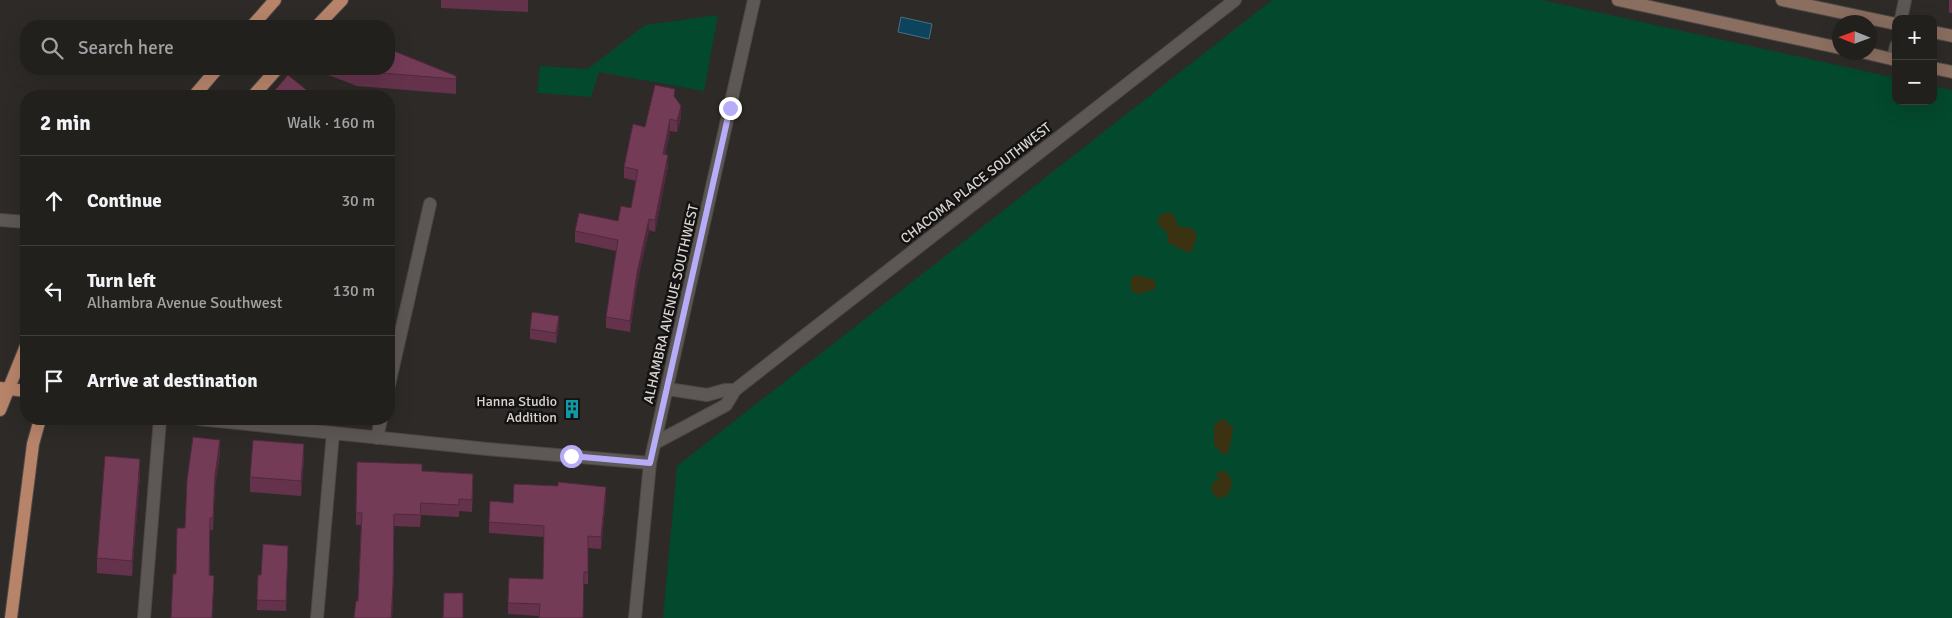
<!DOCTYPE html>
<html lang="en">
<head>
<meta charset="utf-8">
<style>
	:root { --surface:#22201d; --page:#2e2d2a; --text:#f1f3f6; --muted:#a2a3a4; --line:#3f3e3b }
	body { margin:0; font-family:Signika,sans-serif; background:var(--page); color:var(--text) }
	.controls { position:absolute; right:15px; top:15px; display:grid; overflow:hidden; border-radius:10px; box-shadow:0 5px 20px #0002 }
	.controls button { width:45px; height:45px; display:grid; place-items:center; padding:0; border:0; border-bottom:1px solid var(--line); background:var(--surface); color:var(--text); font:25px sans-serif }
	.compass { position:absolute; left:1832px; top:15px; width:45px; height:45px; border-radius:50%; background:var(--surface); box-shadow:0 5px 20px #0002; rotate:271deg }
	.stop { position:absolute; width:15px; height:15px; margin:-11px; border:4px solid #b6acf8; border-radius:50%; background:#fff }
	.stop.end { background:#b6acf8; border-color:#fff; box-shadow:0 1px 5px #0008 }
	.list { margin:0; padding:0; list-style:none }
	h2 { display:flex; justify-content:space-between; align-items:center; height:65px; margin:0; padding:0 20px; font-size:21px }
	h2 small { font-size:16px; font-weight:400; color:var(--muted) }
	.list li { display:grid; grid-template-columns:32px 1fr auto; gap:15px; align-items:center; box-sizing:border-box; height:90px; padding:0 20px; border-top:1px solid var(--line) }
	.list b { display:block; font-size:19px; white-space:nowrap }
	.list p { margin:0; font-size:16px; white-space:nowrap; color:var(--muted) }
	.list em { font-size:16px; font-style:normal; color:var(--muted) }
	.icon { flex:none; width:28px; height:28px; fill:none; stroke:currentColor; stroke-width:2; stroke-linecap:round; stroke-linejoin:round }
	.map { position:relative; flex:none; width:1952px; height:618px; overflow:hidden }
	.search { position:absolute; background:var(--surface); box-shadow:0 5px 20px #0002; left:20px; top:20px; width:375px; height:55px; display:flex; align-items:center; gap:12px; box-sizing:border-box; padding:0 18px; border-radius:20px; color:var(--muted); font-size:19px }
	.panel { position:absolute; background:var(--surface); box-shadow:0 5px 20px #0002; left:20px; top:90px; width:375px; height:335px; border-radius:20px }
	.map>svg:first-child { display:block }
	.green { fill:#03492d }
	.sand { fill:#3a3211 }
	.water { fill:#0c445d; stroke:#496f80 }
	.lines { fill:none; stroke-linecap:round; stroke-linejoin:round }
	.street-casing { stroke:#4c4846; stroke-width:14 }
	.secondary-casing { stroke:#4c4846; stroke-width:14 }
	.primary-casing { stroke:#4c4846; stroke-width:14 }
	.street { stroke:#5d5855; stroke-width:12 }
	.secondary { stroke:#8a6e60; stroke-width:12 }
	.primary { stroke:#b7846a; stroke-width:12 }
	.wall { fill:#64334b }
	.shaded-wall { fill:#51293d }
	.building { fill:#743b57; stroke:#51293d }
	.route { stroke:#b6acf8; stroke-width:6 }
	.labels { text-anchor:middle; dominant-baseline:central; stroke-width:5; stroke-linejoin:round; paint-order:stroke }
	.street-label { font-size:14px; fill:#d7d4d2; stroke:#151312 }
	.poi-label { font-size:14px; fill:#d7d4d2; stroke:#151312; text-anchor:end }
</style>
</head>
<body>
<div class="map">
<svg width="1952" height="618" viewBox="0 0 1952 618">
	<rect width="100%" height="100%" fill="#2e2a27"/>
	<g class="green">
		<polygon points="1272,0 1542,0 1896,78 1896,101 1933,101 1933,86 1952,90 1952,618 663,618 677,466"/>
		<polygon points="718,15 704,91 599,72 591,97 537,93 540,66 588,69 645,25"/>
	</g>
	<g class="sand">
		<polygon points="1168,212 1173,214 1179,227 1191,228 1196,232 1196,240 1191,252 1186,252 1167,242 1168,234 1157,223 1160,215"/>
		<polygon points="1135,275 1153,279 1156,283 1155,289 1139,294 1131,291 1131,279"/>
		<path d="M1221 419H1224L1233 428C1233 433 1229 452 1227 455L1220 452 1214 444V426Z"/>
		<polygon points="1220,471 1227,472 1232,481 1230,492 1223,498 1215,497 1211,489 1212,483 1218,480 1217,473"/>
	</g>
	<polygon class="water" points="901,17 932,24 929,39 898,32"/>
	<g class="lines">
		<g class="street-casing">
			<g id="street">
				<polyline points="1901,19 1905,0"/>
				<polyline points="1893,59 1896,46"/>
				<polyline points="0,220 26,222"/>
				<polyline points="389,385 430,204"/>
				<polyline points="668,389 707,395 725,390 735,390"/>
				<polyline points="199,419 487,449 650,463"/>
				<polyline points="377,438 381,419"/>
				<polyline points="655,443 726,405 735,390 1235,0"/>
				<polyline points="144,618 160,419"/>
				<polyline points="317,618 333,433"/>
				<polyline points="635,618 650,463 754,0"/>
			</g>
		</g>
		<g class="secondary-casing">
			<g id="secondary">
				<polyline points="1618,0 1840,48"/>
				<polyline points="1782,0 1896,24"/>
				<polyline points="1933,32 1952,36"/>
				<polyline points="1862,52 1896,60"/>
				<polyline points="1933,68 1952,72"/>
			</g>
		</g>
		<g class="primary-casing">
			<g id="primary">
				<polyline points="252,26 275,0"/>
				<polyline points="317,26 342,0"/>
				<polyline points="194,96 217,69"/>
				<polyline points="253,96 277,69"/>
				<polyline points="0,388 26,391"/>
				<polyline points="0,410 26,346"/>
				<polyline points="11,618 33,444 40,419"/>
			</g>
		</g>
		<use href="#street" class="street"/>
		<use href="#secondary" class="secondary"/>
		<use href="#primary" class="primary"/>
	</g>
	<g class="wall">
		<polygon points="441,0 528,0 528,12 441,8"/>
		<rect x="1949" y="0" width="3" height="13"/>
		<polygon points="326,69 389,69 456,76 456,94 357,86 326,74"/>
		<polygon points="675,98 681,118 677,132 670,131 665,155 668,166 667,171 655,232 649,230 637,284 630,332 606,328 606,317 616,251 575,242 575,231 618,221 631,208 636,181 624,178 624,167 645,127"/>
		<polygon points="559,326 556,343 530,339 530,329"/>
		<polygon points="220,453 215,487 213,530 210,530 210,575 214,588 176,574 185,528"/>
		<polygon points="304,458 301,496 250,492 250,477"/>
		<polygon points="422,471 473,486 472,512 459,511 459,517 421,515 420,527 394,526 393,597 392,618 354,618 358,601 361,525 356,525 356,513"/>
		<polygon points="140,474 132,576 97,573 97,558"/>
		<polygon points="606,498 601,549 588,548 588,584 584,584 539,616 508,614 508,603 543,579 544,537 489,533 489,522 513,503"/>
		<polygon points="288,546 286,611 257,610 258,575 261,575"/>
	</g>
	<g class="shaded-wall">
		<polygon points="681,106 681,118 677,132 677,121"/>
		<polygon points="670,119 670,131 663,166 663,154"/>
		<polygon points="668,155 667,171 655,232 655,220"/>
		<polygon points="649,219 649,230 637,284 630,332 630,321 637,273"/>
		<polygon points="559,316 559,326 556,343 556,333"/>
		<polygon points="220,440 220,453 215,487 213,530 215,475"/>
		<polygon points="304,444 304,458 301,496 301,481"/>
		<polygon points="140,459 140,474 132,576 132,561"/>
		<polygon points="606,487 606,498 601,549 601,537"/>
		<polygon points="394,526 393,597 392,618 391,618"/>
	</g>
	<g class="building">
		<polygon points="389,49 456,76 456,79 357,71 350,69 389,69"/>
		<polygon points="288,75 314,96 270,96"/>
		<polygon points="655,85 675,89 674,96 681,106 677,121 670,119 663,154 668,155 655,220 649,219 637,273 630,321 606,317 618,240 575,231 579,213 618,221 621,206 631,208 638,170 624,167 633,124 645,127"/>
		<polygon points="532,312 559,316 556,333 530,329"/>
		<polygon points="193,437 220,440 215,475 213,518 210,518 209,575 214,576 212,618 171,618 173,574 176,574 177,528 185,528 187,480"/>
		<polygon points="253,440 304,444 301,481 250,477"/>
		<polygon points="105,456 140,459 132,561 97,558"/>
		<polygon points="357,462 422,464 422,471 473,474 472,500 459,499 459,505 421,503 420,515 394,514 393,585 391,618 354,618 356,601 358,601 362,513 356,513"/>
		<polygon points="558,482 606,487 601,537 588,536 588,572 584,572 583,618 539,618 540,604 508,603 509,578 543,579 544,526 489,522 490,501 513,503 514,484 558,486"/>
		<polygon points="263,544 288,546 286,601 257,600 258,575 261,575"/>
		<polygon points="444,593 463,593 463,618 443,618"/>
	</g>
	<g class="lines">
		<polyline class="route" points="571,456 650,463 730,108"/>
	</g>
	<defs>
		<g id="building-bare" transform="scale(1.5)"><path d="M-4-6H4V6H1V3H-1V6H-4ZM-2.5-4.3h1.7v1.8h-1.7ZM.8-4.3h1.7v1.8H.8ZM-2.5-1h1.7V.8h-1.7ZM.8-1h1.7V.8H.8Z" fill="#0f9aa8" stroke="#151312" stroke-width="2.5" paint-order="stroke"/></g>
	</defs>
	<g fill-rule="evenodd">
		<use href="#building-bare" x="572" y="409"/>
	</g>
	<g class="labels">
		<g class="street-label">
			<text transform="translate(976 183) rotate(-38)">CHACOMA PLACE SOUTHWEST</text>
			<text transform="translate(671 304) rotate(-77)">ALHAMBRA AVENUE SOUTHWEST</text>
		</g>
		<g class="poi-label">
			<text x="557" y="401">Hanna Studio<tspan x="557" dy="16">Addition</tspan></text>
		</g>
	</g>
</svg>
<div class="controls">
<button>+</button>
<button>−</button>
</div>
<svg class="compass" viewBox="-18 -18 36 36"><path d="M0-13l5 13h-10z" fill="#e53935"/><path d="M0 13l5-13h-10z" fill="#a2a3a4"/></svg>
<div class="stop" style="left:571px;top:456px"></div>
<div class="stop end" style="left:730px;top:108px"></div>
<div class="search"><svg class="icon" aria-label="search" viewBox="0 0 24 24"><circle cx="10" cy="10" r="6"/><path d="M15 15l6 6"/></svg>Search here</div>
<section class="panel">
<h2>2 min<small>Walk · 160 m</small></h2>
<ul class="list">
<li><svg class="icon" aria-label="ahead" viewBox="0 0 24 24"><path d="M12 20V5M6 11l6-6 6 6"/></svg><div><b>Continue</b></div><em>30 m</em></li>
<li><svg class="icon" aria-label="left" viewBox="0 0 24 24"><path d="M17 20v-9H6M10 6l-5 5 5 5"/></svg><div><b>Turn left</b><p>Alhambra Avenue Southwest</p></div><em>130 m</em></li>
<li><svg class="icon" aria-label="arrive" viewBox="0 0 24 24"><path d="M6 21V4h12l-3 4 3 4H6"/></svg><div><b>Arrive at destination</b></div></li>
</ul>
</section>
</div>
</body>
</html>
